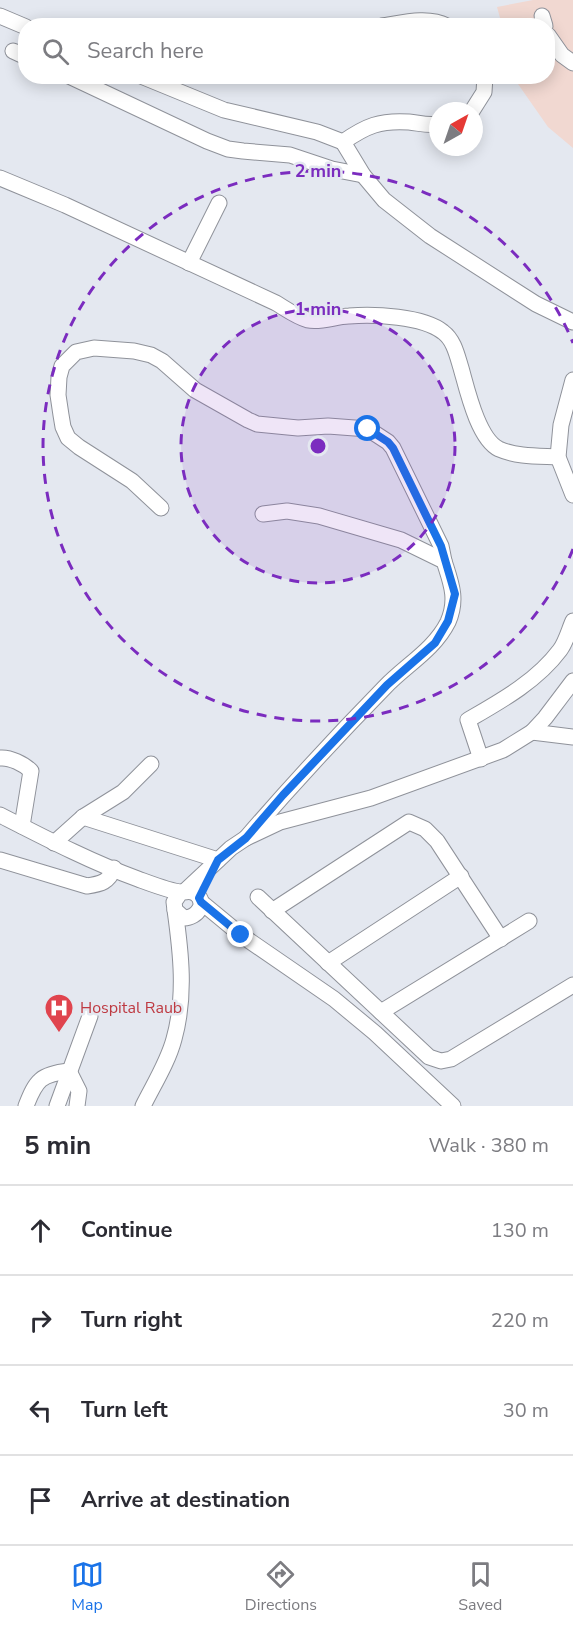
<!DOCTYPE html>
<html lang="en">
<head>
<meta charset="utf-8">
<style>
	:root { --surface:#fff; --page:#f2f2f3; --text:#2b2b33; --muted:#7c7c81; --line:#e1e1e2; --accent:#1a73e8 }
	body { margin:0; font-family:"Nunito Sans",sans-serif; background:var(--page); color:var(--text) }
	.compass { position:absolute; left:429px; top:102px; width:54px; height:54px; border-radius:50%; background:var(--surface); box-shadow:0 3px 15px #0003; rotate:40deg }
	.stop { position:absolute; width:18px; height:18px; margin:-14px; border:4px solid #1a73e8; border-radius:50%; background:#fff }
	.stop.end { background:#1a73e8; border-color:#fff; box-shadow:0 2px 6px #0008 }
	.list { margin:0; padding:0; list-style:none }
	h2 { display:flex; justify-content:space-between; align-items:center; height:78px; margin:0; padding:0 24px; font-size:26px }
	h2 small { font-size:20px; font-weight:400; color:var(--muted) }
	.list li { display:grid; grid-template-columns:39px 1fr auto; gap:18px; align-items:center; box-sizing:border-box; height:90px; padding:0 24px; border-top:2px solid var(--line) }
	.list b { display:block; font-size:22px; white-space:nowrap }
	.list em { font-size:20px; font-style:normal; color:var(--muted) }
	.icon { flex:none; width:33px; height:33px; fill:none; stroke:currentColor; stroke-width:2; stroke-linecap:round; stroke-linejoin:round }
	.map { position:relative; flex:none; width:573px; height:1106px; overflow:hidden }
	.search { position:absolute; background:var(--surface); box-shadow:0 3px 15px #0003; left:18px; right:18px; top:18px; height:66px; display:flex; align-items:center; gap:15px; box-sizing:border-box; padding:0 21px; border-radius:24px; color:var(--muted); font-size:22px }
	.sheet { height:438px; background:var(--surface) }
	nav { display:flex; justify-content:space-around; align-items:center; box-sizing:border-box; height:84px; border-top:2px solid var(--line); background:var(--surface); font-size:16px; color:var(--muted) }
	nav a { display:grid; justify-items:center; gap:3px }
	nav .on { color:var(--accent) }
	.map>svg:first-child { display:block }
	.education { fill:#f1d8d1 }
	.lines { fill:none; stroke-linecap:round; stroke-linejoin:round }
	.minor-casing { stroke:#8f929a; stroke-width:17 }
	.minor { stroke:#fff; stroke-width:15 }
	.route { stroke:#1a73e8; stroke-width:8 }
	.ring { fill:none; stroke:#7b2cbf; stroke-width:3; stroke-dasharray:10 8 }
	.labels { text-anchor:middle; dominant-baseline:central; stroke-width:5; stroke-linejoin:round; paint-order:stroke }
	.health-label { font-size:16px; fill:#be3a42; stroke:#e4e8f0; text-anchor:start }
	.centre { fill:#7b2cbf; stroke:#e4e8f0; stroke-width:3 }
	.ring-label { font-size:18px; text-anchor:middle; font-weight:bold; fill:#7b2cbf; stroke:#e4e8f0; stroke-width:5; stroke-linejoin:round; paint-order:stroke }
</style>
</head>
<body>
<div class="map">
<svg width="573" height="1106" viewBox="0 0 573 1106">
	<rect width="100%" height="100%" fill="#e4e8f0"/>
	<polygon class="education" points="533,0 573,0 573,148 548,127 518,84 516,77 548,76 548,26 502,25 497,7"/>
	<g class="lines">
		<g class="minor-casing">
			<g id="minor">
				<polyline points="0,16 26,27"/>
				<polyline points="542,16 545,26"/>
				<path d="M382 26C402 23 428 16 447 26"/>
				<polyline points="548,35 562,55 573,63"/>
				<polyline points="13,51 26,57"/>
				<polyline points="69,76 207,141 228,149 243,151 290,155 332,169 363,175"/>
				<polyline points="141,76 224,110 317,132 343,142"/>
				<polyline points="472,111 484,92 485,76"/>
				<path d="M438 124C428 126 419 123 409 122 380 120 366 126 343 142L363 175 384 200 430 236 536 304 573 322"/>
				<path d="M0 178 65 205 276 303C286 309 297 317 308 320 321 323 336 316 349 316 374 314 423 316 443 332 454 340 457 355 461 368 467 389 478 439 499 449 517 457 539 456 558 457"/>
				<polyline points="189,263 219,203"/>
				<polyline points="573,380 561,425 558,457 573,495"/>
				<polyline points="161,508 132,481 79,447 68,438 63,427 61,415 58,395 59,377 62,366 76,352 94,348 134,351 151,355 162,361 195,390 248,420 257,424 298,428 328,426 368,429 388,442 393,448 441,546 444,561"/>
				<polyline points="532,732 573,737"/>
				<path d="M0 758C10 757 24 764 31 771L22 826"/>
				<path d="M481 759 468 720C501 701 537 681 560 650 566 642 569 630 573 621"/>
				<path d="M0 815C45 838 91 862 138 879 149 883 172 892 182 892 188 892 191 890 196 894 208 903 197 918 184 918L175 910 174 902 181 892"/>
				<polyline points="83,817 218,860"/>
				<path d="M246 838C291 786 337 736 385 687 406 665 434 650 448 622 458 599 451 583 444 561L401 540 319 516 287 511 263 514"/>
				<polyline points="54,843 83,817 123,792 151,764"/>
				<path d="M0 860 87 886C101 884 109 882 114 868"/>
				<polyline points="185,891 231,848 246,838 280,822 371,798 503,750 532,732 545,718 573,681"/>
				<polyline points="258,897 429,1057 441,1061 451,1059 573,985"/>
				<polyline points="201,902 241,935 334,999 375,1033 453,1106"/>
				<polyline points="272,911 409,822 425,829 437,841 501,939"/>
				<polyline points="328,963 461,876"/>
				<polyline points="381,1012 529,921"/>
				<path d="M26 1106C36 1080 41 1074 69 1071L79 1091 77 1106"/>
				<polyline points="57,1106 90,1016"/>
				<path d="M143 1106C154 1084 168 1062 174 1039 186 996 181 953 175 910"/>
			</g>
		</g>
		<use href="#minor" class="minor"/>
	</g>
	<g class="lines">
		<polyline class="route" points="241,935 201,902 199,898 218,860 246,838 283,795 387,685 435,643 448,621 455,594 441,546 393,448 388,442 368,429"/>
	</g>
	<circle cx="318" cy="446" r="137" fill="#7b2cbf" fill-opacity=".12"/>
	<g class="ring">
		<circle cx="318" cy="446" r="137"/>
		<path d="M573 549A275 275 0 1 1 573 343"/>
	</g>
	<defs>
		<g id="hospital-pin" transform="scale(1.5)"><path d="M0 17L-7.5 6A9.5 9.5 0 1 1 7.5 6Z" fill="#e0444e" stroke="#e4e8f0"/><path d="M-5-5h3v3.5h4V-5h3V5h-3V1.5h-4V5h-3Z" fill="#fff"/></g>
	</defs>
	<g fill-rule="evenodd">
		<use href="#hospital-pin" x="59" y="1008"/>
	</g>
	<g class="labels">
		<g class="health-label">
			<text x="80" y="1008">Hospital Raub</text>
		</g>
	</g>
	<circle cx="318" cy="446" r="9" class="centre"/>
	<g class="ring-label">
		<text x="318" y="177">2 min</text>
		<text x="318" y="315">1 min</text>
	</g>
</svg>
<svg class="compass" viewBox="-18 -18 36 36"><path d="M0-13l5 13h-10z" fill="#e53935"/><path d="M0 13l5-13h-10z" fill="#7c7c81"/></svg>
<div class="stop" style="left:368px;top:429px"></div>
<div class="stop end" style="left:241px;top:935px"></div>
<div class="search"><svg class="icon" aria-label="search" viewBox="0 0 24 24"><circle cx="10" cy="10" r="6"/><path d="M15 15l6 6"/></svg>Search here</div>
</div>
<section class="sheet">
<h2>5 min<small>Walk · 380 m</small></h2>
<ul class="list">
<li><svg class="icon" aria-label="ahead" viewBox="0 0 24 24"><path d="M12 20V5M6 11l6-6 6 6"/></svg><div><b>Continue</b></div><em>130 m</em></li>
<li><svg class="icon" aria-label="right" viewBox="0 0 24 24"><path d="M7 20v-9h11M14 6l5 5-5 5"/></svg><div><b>Turn right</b></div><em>220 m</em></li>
<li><svg class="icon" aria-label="left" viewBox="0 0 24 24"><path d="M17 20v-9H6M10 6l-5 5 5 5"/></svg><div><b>Turn left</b></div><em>30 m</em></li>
<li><svg class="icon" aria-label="arrive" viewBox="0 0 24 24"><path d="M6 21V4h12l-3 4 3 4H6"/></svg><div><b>Arrive at destination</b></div></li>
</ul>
</section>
<nav>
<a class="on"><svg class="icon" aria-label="map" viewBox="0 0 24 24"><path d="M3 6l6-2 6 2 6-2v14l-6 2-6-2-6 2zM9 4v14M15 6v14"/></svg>Map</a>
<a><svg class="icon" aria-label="directions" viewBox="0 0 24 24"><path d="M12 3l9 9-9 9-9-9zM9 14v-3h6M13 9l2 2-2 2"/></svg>Directions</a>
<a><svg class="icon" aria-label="saved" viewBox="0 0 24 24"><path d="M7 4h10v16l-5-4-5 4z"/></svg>Saved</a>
</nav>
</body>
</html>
